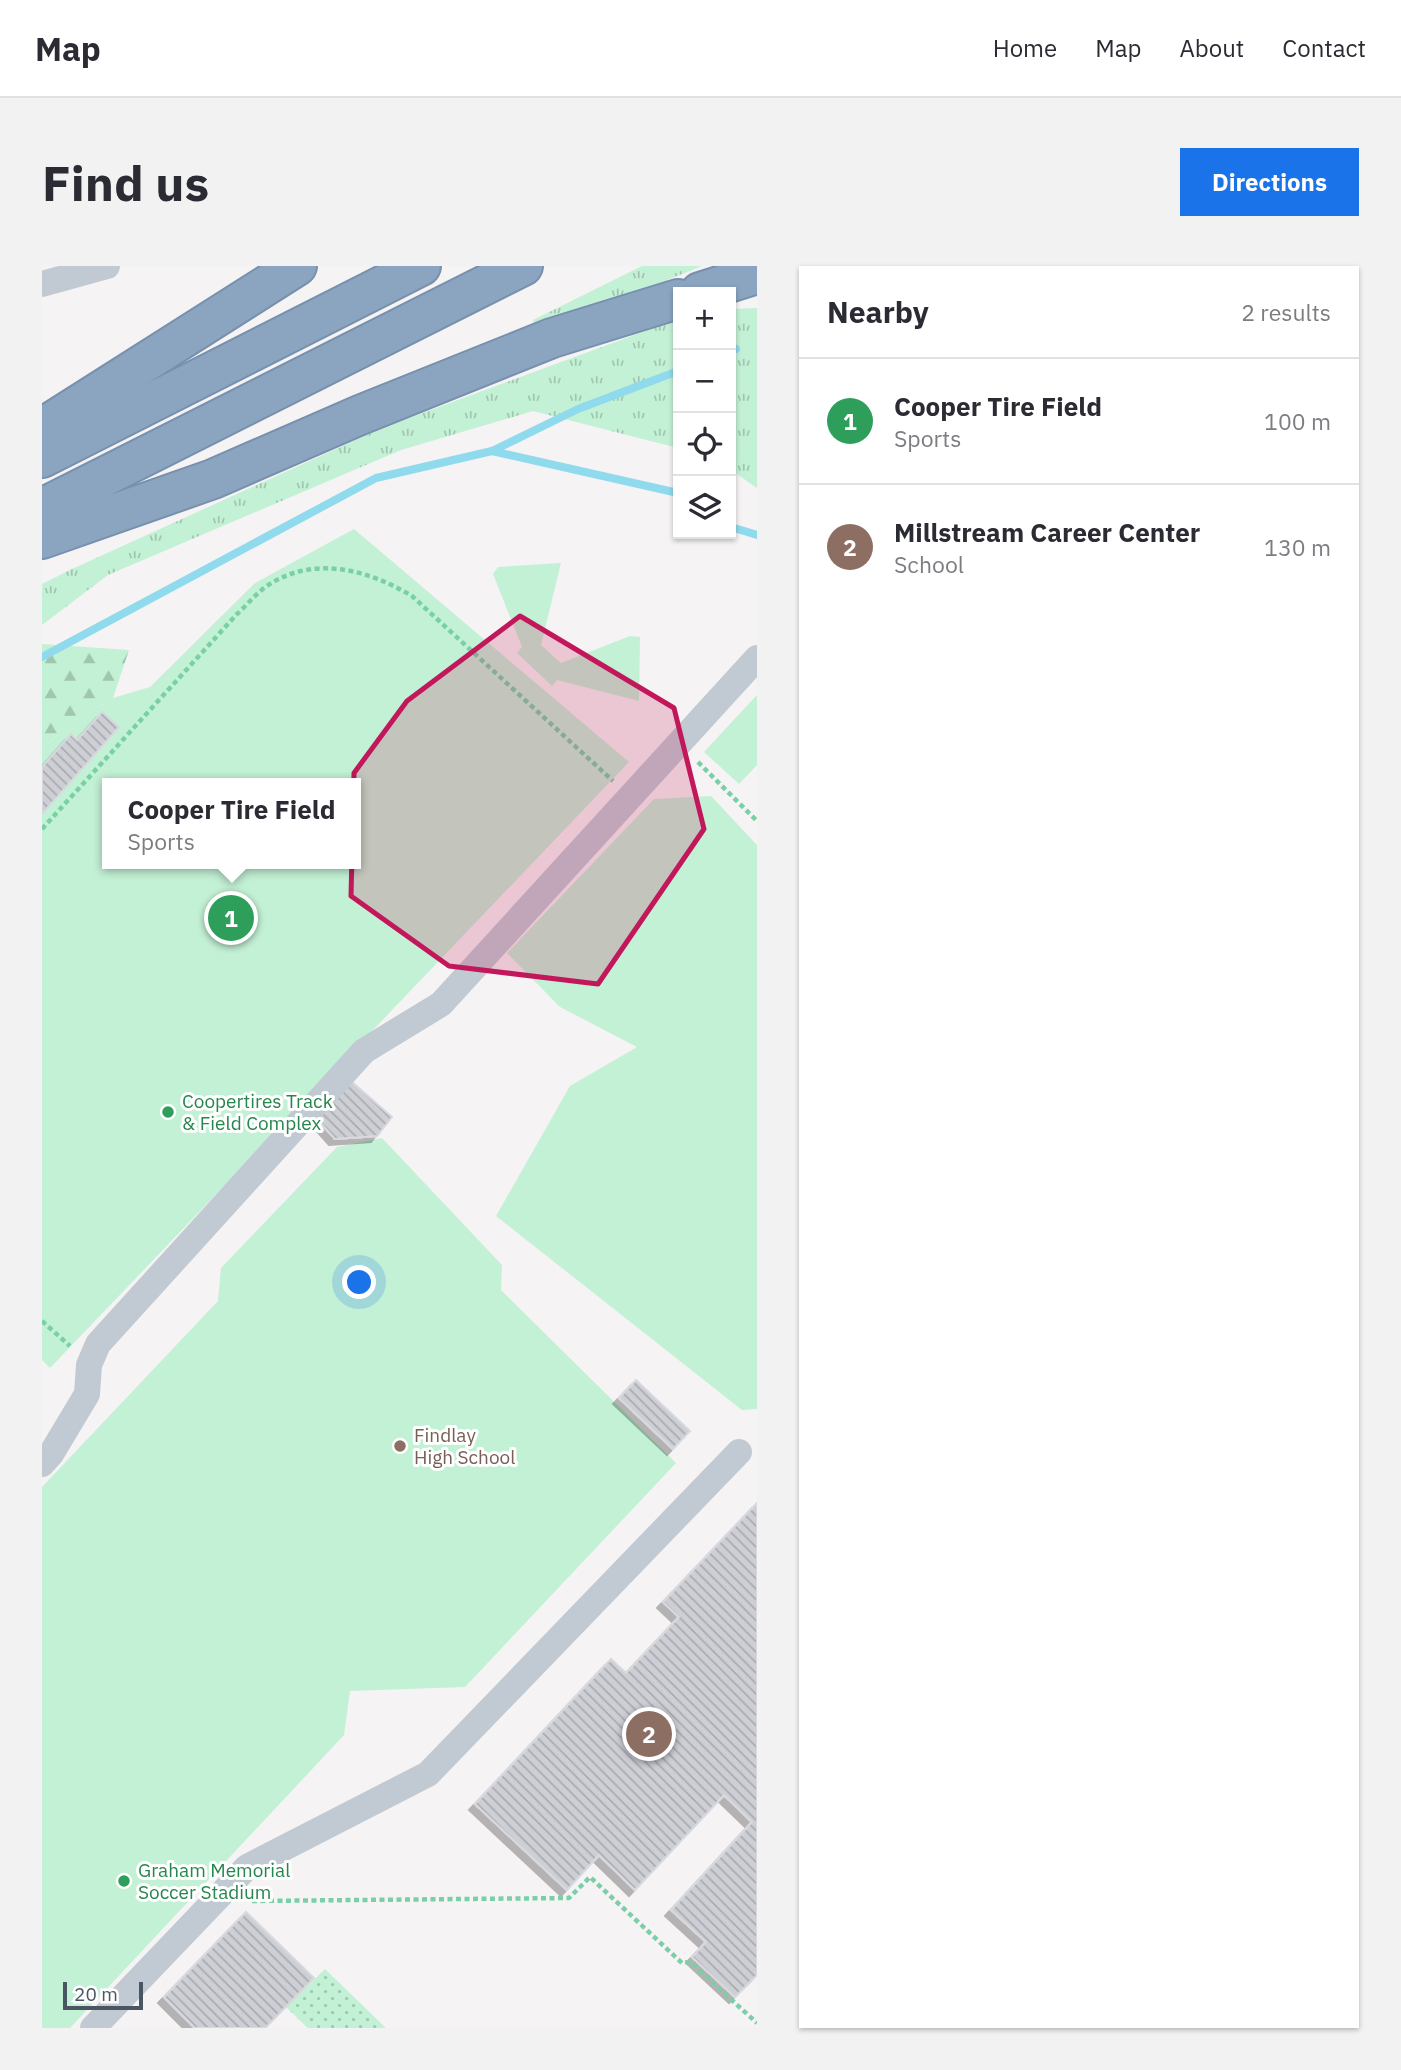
<!DOCTYPE html>
<html lang="en">
<head>
<meta charset="utf-8">
<style>
	:root { --surface:#fff; --page:#f2f2f3; --text:#2b2b33; --muted:#7c7c81; --line:#e1e1e2; --accent:#1a73e8 }
	body { margin:0; font-family:"IBM Plex Sans",sans-serif; background:var(--page); color:var(--text) }
	.controls { position:absolute; right:21px; top:21px; display:grid; overflow:hidden; border-radius:0px; box-shadow:0 2px 5px #0004 }
	.controls button { width:63px; height:63px; display:grid; place-items:center; padding:0; border:0; border-bottom:2px solid var(--line); background:var(--surface); color:var(--text); font:35px sans-serif }
	.scale { position:absolute; left:21px; bottom:18px; width:80px; box-sizing:border-box; padding-left:7px; border:4px solid #4a5661; border-top:0; font-size:19px; line-height:24px; white-space:nowrap; color:#4a5661; -webkit-text-stroke:5px #fff; paint-order:stroke }
	.you { position:absolute; left:318px; top:1017px; width:24px; height:24px; margin:-18px; border:5px solid #fff; border-radius:50%; background:#1a73e8; box-shadow:0 0 0 10px #1a73e833 }
	.badge { display:grid; place-items:center; width:46px; height:46px; border-radius:50%; background:var(--accent); color:#fff; font-size:23px; font-weight:700 }
	.pin { position:absolute; translate:-50% -50%; border:4px solid #fff; box-shadow:0 2px 7px #0006 }
	.popup { position:absolute; left:60px; top:512px; width:259px; height:91px; box-sizing:border-box; display:grid; place-content:center; border-radius:0px; background:var(--surface); filter:drop-shadow(0 2px 5px #0005); font-size:23px; white-space:nowrap; color:var(--muted) }
	.popup b { font-size:26px; color:var(--text) }
	.popup::after { content:''; position:absolute; left:50%; top:100%; margin-left:-14px; border:14px solid transparent; border-top-color:var(--surface) }
	.list { margin:0; padding:0; list-style:none }
	h2 { display:flex; justify-content:space-between; align-items:center; height:91px; margin:0; padding:0 28px; font-size:30px }
	h2 small { font-size:23px; font-weight:400; color:var(--muted) }
	.list li { display:grid; grid-template-columns:46px 1fr auto; gap:21px; align-items:center; box-sizing:border-box; height:126px; padding:0 28px; border-top:2px solid var(--line) }
	.list b { display:block; font-size:26px; white-space:nowrap }
	.list p { margin:0; font-size:23px; white-space:nowrap; color:var(--muted) }
	.list em { font-size:23px; font-style:normal; color:var(--muted) }
	.icon { flex:none; width:38px; height:38px; fill:none; stroke:currentColor; stroke-width:2; stroke-linecap:round; stroke-linejoin:round }
	.map { position:relative; flex:none; width:715px; height:1762px; overflow:hidden; border-radius:0px }
	header { display:flex; align-items:center; gap:42px; box-sizing:border-box; height:98px; padding:0 35px; background:var(--surface); border-bottom:2px solid var(--line) }
	header strong { font-size:33px }
	nav { display:flex; gap:38px; margin-inline-start:auto; font-size:24px }
	.intro { display:flex; align-items:center; justify-content:space-between; box-sizing:border-box; height:168px; padding:0 42px }
	h1 { margin:0; font-size:49px }
	.button { padding:18px 32px; border-radius:0px; background:var(--accent); color:#fff; font-size:24px; font-weight:700 }
	main { display:flex; gap:42px; padding:0 42px }
	aside { flex:1; background:var(--surface); border-radius:0px; box-shadow:0 2px 5px #0004 }
	.map>svg:first-child { display:block }
	.grass { fill:url(#grass-tufts) }
	.forest { fill:url(#forest-firs) }
	.park { fill:url(#park-dots) }
	.garden { fill:#c3f1d5; fill-rule:evenodd }
	.lines { fill:none; stroke-linecap:round; stroke-linejoin:round }
	.stream { stroke:#90daee; stroke-width:8 }
	.building { fill:url(#building-back-hatch); stroke:#d7d9de; stroke-width:2; filter:url(#shadow) }
	.highway-casing { stroke:#7690ad; stroke-width:42 }
	.path { stroke:#7ad0a6; stroke-width:4.5; stroke-dasharray:5 3.5; stroke-linecap:butt }
	.minor { stroke:#c1cad2; stroke-width:26 }
	.highway { stroke:#8ba5c1; stroke-width:38 }
	.marked { fill:#c2185b; fill-opacity:0.2; stroke:#c2185b; stroke-width:5; stroke-linejoin:round }
	.leisure-dot { fill:#2e9e5b; stroke:#fff; stroke-width:2.5 }
	.education-dot { fill:#8d6e63; stroke:#fff; stroke-width:2.5 }
	.labels { text-anchor:middle; dominant-baseline:central; stroke-width:6; stroke-linejoin:round; paint-order:stroke }
	.leisure-label { font-size:19px; fill:#27864d; stroke:#fff; text-anchor:start }
	.education-label { font-size:19px; fill:#785e54; stroke:#fff; text-anchor:start }
</style>
</head>
<body>
<header>
<strong>Map</strong>
<nav><a>Home</a><a>Map</a><a>About</a><a>Contact</a></nav>
</header>
<div class="intro"><h1>Find us</h1><a class="button">Directions</a></div>
<main>
<div class="map">
<svg width="715" height="1762" viewBox="0 0 715 1762">
	<defs>
		<pattern id="grass-tufts" width="24" height="20" patternUnits="userSpaceOnUse" patternTransform="scale(1.75)"><rect width="24" height="20" fill="#c3f1d5"/><path d="M3 7l-1-3M5 7V3M7 7l1-3M15 17l-1-3M17 17v-4M19 17l1-3" fill="none" stroke="#a0c6b0"/></pattern>
		<pattern id="forest-firs" width="22" height="20" patternUnits="userSpaceOnUse" patternTransform="scale(1.75)"><rect width="22" height="20" fill="#c3f1d5"/><path d="M5 1l3.5 6h-7zM16 11l3.5 6h-7z" fill="#a0c6b0"/></pattern>
		<pattern id="park-dots" width="8" height="8" patternUnits="userSpaceOnUse" patternTransform="scale(1.75)"><rect width="8" height="8" fill="#c3f1d5"/><path d="M2 2h.1M6 6h.1" fill="none" stroke="#a0c6b0" stroke-width="1.8" stroke-linecap="round"/></pattern>
		<pattern id="building-back-hatch" width="6" height="6" patternUnits="userSpaceOnUse" patternTransform="scale(1.75)"><rect width="6" height="6" fill="#cdcfd5"/><path d="M-1 5l2 2M0 0l6 6M5-1l2 2" fill="none" stroke="#a8abb0"/></pattern>
		<filter id="shadow"><feDropShadow dx="-6" dy="6" stdDeviation="0" flood-color="#0004"/></filter>
	</defs>
	<rect width="100%" height="100%" fill="#f5f3f3"/>
	<g class="grass">
		<polygon points="600,0 660,0 494,67 491,54"/>
		<polygon points="715,42 715,222 689,204 689,43"/>
		<polygon points="636,53 636,182 491,145 359,184 66,309 0,359 0,318 30,303 340,162"/>
	</g>
	<polygon class="forest" points="0,378 87,384 71,432 22,461 0,485"/>
	<polygon class="park" points="283,1703 344,1762 266,1762 244,1741"/>
	<g class="garden">
		<path d="M312 263 587 496 8 1102 0 1094V485L22 461 71 432 108 421 213 317ZM65 517H313V598H65Z"/>
		<polygon points="519,297 499,379 519,397 588,370 598,371 597,435 515,414 510,420 475,387 480,381 451,308 456,301"/>
		<polygon points="715,429 715,499 697,518 662,486"/>
		<polygon points="669,530 715,579 715,1143 700,1144 454,950 528,820 595,781 518,741 465,687 612,533"/>
		<polygon points="340,872 460,999 459,1024 634,1197 423,1421 308,1425 302,1469 28,1762 0,1762 0,1221 176,1035 179,1002 295,881"/>
	</g>
	<g class="lines">
		<g class="stream">
			<polyline points="689,85 694,83"/>
			<polyline points="450,185 536,143 636,105"/>
			<polyline points="689,261 715,269"/>
			<polyline points="0,391 334,212 450,185 636,227"/>
		</g>
	</g>
	<g class="building">
		<polygon points="60,446 77,461 0,548 0,501 29,468 35,474"/>
		<polygon points="310,816 350,851 335,870 293,873 275,853"/>
		<polygon points="594,1114 648,1165 631,1183 577,1132"/>
		<polygon points="715,1237 715,1709 693,1731 650,1691 664,1676 629,1644 710,1556 682,1529 593,1624 557,1589 525,1624 433,1538 569,1393 584,1407 637,1351 621,1336"/>
		<polygon points="204,1646 272,1712 223,1762 153,1762 122,1731"/>
	</g>
	<g class="lines">
		<g class="highway-casing">
			<g id="highway">
				<polyline points="658,26 715,8"/>
				<polyline points="0,162 255,0"/>
				<polyline points="0,192 379,0"/>
				<polyline points="0,242 481,0"/>
				<polyline points="0,273 171,213 318,149 510,72 636,33"/>
			</g>
		</g>
		<g class="path">
			<polyline points="656,496 715,555"/>
			<path d="M0 563 195 348C204 340 212 330 222 322 269 288 325 303 370 330L571 515"/>
			<polyline points="0,1055 28,1080"/>
			<polyline points="210,1635 527,1632 548,1611 640,1697 648,1696 715,1757"/>
		</g>
		<g class="minor">
			<polyline points="0,18 65,0"/>
			<polyline points="0,1198 9,1188 45,1128 47,1099 56,1078 322,785 399,738 715,392"/>
			<polyline points="51,1762 205,1601 386,1508 697,1186"/>
		</g>
		<use href="#highway" class="highway"/>
	</g>
	<path class="marked" d="M478 350 632 442 662 563 556 718 407 700 309 630 312 507 365 435Z"/>
	<g class="leisure-dot">
		<circle cx="126" cy="846" r="7"/>
		<circle cx="82" cy="1615" r="7"/>
	</g>
	<circle class="education-dot" cx="358" cy="1180" r="7"/>
	<g class="labels">
		<g class="leisure-label">
			<text x="140" y="835">Coopertires Track<tspan x="140" dy="22">&amp; Field Complex</tspan></text>
			<text x="96" y="1604">Graham Memorial<tspan x="96" dy="22">Soccer Stadium</tspan></text>
		</g>
		<g class="education-label">
			<text x="372" y="1169">Findlay<tspan x="372" dy="22">High School</tspan></text>
		</g>
	</g>
</svg>
<div class="controls">
<button>+</button>
<button>−</button>
<button><svg class="icon" aria-label="locate" viewBox="0 0 24 24"><circle cx="12" cy="12" r="6"/><path d="M12 2v4M12 18v4M2 12h4M18 12h4"/></svg></button>
<button><svg class="icon" aria-label="layers" viewBox="0 0 24 24"><path d="M12 4l9 5-9 5-9-5zM3 14l9 5 9-5"/></svg></button>
</div>
<div class="scale">20 m</div>
<div class="you"></div>
<div class="pin badge" style="left:189px;top:652px;background:#2e9e5b">1</div>
<div class="popup"><b>Cooper Tire Field</b>Sports</div>
<div class="pin badge" style="left:607px;top:1468px;background:#8d6e63">2</div>
</div>
<aside>
<h2>Nearby<small>2 results</small></h2>
<ul class="list">
<li><span class="badge" style="background:#2e9e5b">1</span><div><b>Cooper Tire Field</b><p>Sports</p></div><em>100 m</em></li>
<li><span class="badge" style="background:#8d6e63">2</span><div><b>Millstream Career Center</b><p>School</p></div><em>130 m</em></li>
</ul>
</aside>
</main>
</body>
</html>
